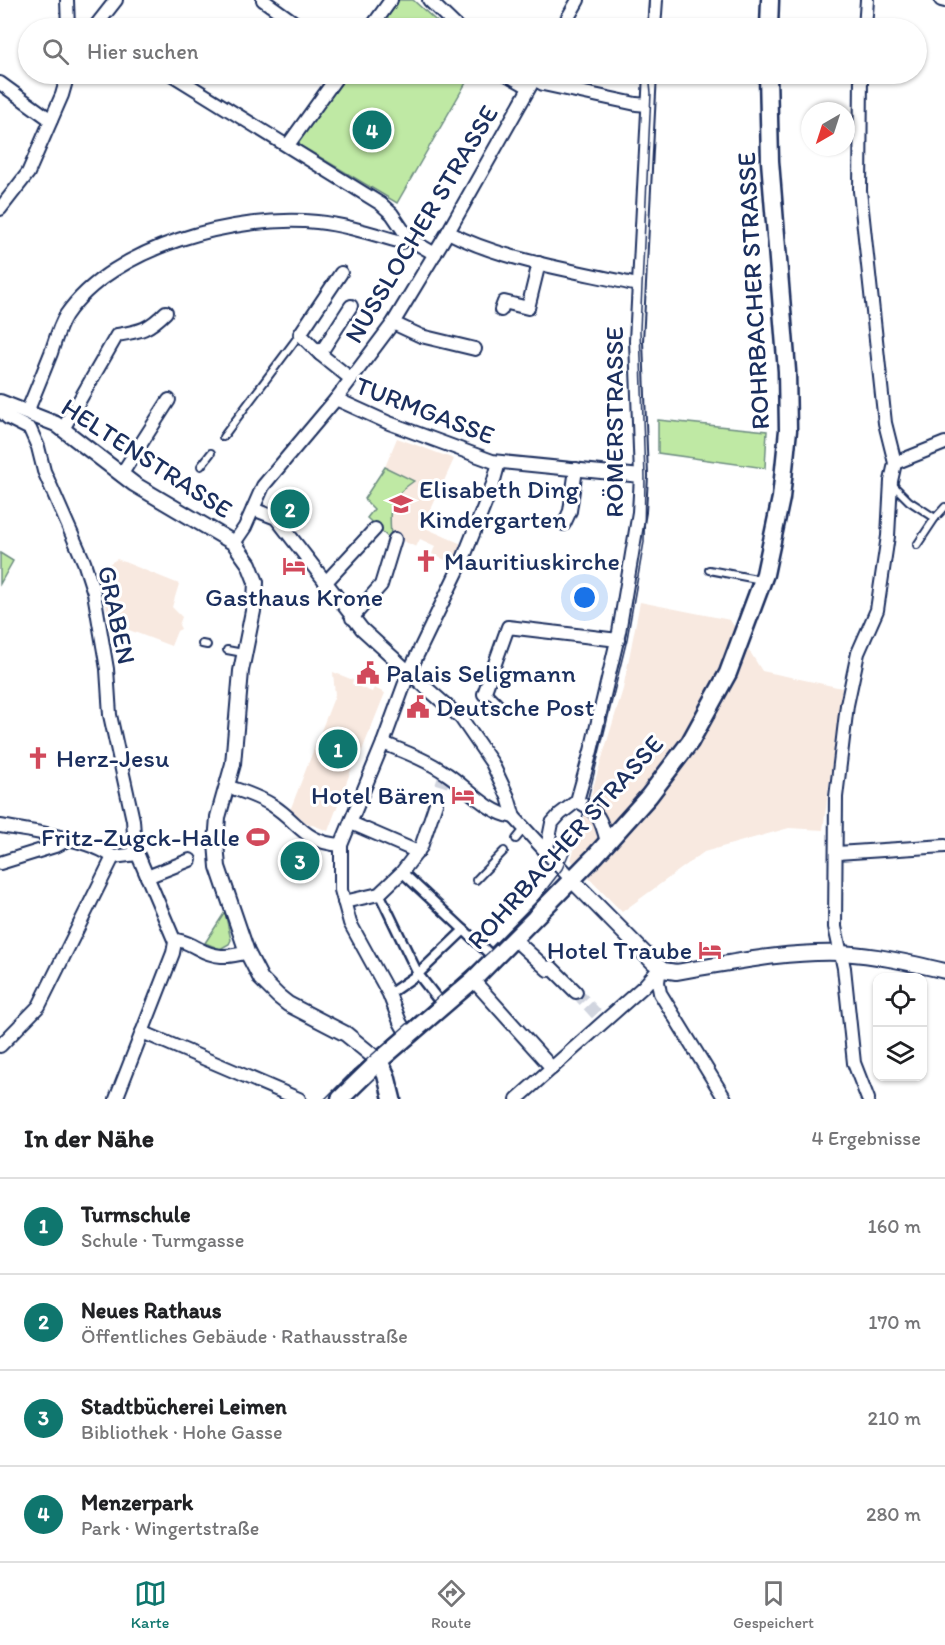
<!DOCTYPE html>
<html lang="de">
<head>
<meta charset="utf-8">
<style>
	:root { --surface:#fff; --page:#f2f2f2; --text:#202124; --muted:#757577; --line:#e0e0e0; --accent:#0f766e }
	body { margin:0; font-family:Itim,sans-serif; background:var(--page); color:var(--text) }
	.controls { position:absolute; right:18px; bottom:18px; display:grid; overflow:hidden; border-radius:12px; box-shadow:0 2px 4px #0004 }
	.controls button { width:54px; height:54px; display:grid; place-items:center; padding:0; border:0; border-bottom:2px solid var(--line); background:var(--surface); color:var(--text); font:30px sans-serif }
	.compass { position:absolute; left:801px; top:102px; width:54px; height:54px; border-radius:50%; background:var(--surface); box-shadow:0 2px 4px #0004; rotate:219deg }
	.you { position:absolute; left:585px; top:598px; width:21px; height:21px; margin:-15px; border:4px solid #fff; border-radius:50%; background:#1a73e8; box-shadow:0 0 0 9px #1a73e833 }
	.badge { display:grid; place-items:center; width:39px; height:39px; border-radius:50%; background:var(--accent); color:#fff; font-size:20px; font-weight:700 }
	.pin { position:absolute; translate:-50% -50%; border:3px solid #fff; box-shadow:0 2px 6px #0006 }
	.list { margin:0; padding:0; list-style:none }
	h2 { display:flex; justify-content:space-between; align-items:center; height:78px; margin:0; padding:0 24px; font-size:26px }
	h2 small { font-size:20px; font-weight:400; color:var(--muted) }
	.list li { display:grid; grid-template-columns:39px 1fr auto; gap:18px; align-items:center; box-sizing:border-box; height:96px; padding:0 24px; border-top:2px solid var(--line) }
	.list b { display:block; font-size:22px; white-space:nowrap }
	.list p { margin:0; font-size:20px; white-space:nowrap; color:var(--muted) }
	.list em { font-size:20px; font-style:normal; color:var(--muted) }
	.icon { flex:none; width:33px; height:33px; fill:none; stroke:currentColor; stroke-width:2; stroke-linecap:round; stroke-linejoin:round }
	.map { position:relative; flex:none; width:945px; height:1099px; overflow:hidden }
	.search { position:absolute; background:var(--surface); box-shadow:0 2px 4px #0004; left:18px; right:18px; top:18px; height:66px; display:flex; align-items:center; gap:15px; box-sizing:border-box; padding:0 21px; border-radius:33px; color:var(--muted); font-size:22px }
	.sheet { height:462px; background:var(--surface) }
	nav { display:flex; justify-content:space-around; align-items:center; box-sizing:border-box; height:84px; border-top:2px solid var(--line); background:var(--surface); font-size:16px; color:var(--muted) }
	nav a { display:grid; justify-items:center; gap:3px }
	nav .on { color:var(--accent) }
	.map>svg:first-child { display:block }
	.built { fill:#f8e9e0 }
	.green { fill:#bfe9a4; stroke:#6d8c81; stroke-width:1.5 }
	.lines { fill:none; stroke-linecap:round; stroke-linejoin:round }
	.minor-tunnel { stroke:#d1d5df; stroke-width:12; stroke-dasharray:12 6; stroke-linecap:butt }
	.service-casing { stroke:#1b2f5e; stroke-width:10 }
	.pedestrian-casing { stroke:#1b2f5e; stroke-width:13 }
	.minor-casing { stroke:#1b2f5e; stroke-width:16 }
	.tertiary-casing { stroke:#1b2f5e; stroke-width:18 }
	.secondary-casing { stroke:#1b2f5e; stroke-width:21 }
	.service { stroke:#fff; stroke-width:6 }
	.pedestrian { stroke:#fff; stroke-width:8 }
	.minor { stroke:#fff; stroke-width:12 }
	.tertiary { stroke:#fff; stroke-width:14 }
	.secondary { stroke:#fff; stroke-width:16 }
	.tram { stroke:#1b2f5e; stroke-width:1.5 }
	.labels { text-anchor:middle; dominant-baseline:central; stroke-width:6; stroke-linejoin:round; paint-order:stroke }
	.street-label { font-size:26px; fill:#1b2f5e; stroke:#fff }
	.poi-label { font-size:26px; fill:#1b2f5e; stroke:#fff; text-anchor:start }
</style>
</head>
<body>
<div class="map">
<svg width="945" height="1099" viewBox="0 0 945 1099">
	<rect width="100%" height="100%" fill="#fff"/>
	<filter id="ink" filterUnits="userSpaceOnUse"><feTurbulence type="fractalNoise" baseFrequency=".0167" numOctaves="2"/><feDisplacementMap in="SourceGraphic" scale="12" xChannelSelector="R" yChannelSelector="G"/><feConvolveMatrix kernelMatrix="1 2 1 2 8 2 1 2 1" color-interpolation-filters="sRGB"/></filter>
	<g filter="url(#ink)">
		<g class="built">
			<polygon points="397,438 454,459 423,527 464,545 456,565 432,554 435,546 420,539 416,547 399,539 391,540 367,518 374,509 364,499 385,467"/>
			<polygon points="117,559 179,584 172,607 182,617 179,625 181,629 177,631 171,646 108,622 105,594 97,571"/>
			<polygon points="640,602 730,620 762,671 842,688 823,830 789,828 704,852 622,912 571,860 623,689"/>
			<polygon points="333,672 353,680 352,684 372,692 374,688 385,693 359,758 356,757 328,831 302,821 302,818 289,813 335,695"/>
		</g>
		<g class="green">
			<polygon points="398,0 413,0 444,28 378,28"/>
			<polygon points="346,74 471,74 397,203 296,143"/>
			<polygon points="658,420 767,431 765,468 658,453"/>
			<path d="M385 467 414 481C386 500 390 508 391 540L367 518 374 509 364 499Z"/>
			<polygon points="0,553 13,561 0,584"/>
			<polygon points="225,912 231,940 229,944 220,949 205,943"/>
		</g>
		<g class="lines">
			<g class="minor-tunnel">
				<polyline points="436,803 444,777"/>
				<polyline points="576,992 599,1017"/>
			</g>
			<g class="service-casing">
				<g id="service">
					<polyline points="223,437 300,334"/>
					<polyline points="201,466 211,453"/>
					<polyline points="892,484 909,501 935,518 917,545"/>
					<polyline points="935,518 945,507"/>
					<polyline points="709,570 762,580"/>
					<polyline points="202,644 207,645"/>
					<polyline points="227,650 243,653"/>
					<polyline points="486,690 499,703"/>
					<polyline points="516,839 524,829"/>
					<polyline points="476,880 504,851"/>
				</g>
			</g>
			<g class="pedestrian-casing">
				<g id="pedestrian">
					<polyline points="399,877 403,873 495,959"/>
					<polyline points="385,890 380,895 418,974 464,930"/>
					<polyline points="389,994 418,974 443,1006"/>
				</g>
			</g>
			<g class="minor-casing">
				<g id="minor">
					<polyline points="67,0 68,28"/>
					<polyline points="263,0 302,28"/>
					<polyline points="429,0 458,28"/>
					<polyline points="941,0 945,1"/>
					<polyline points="94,28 116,0"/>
					<polyline points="371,28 391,0"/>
					<polyline points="562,28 578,0"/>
					<polyline points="654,28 656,0"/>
					<polyline points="865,28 867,0"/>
					<polyline points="171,74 381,204 392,214 409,239 435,254"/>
					<polyline points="506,74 529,87"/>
					<polyline points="861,74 860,191 885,423 895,463 891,481 888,536 877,610 858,653 847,705 836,797 835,927 844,968 854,1063 868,1099"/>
					<polyline points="534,79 543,84 636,104 648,105"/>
					<polyline points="0,83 51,120"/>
					<polyline points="288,145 339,74"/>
					<polyline points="0,209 28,173 62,95 68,74"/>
					<path d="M448 232C503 261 578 271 638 285"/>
					<polyline points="341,273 300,334 320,354 350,378"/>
					<polyline points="501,310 504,302 528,308 539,263"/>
					<polyline points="393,323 421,336 475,349"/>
					<polyline points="320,354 351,306"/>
					<polyline points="336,399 389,423 492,461 641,476"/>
					<polyline points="0,410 8,418 30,429 38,447 44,471 84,562 94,593 107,669 110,715 133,820 135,848 175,942 173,953 116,1099"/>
					<path d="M27 412C35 393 43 373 51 353 55 341 59 326 66 315 113 246 237 214 317 222 346 225 373 234 401 242L409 239"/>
					<path d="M63 429 117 335C141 331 148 330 166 312"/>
					<polyline points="895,463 945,443"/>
					<polyline points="121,475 169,400"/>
					<polyline points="253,509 276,518 362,629 422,684 461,718 492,763 508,797 514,817 572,880"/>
					<polyline points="564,524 570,511 576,469"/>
					<polyline points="234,543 245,527 263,486 336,399 393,323 448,232 537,74"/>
					<polyline points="325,583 375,529"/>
					<polyline points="352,618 381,585 395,539"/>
					<polyline points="484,694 508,627 618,640"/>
					<path d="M383 743C405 752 427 760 447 774 468 788 488 813 514 817"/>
					<path d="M227 786C243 792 258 796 272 805 299 822 304 843 341 845"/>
					<path d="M577 801C599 812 601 819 607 842"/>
					<polyline points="351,823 418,852"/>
					<path d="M0 826C29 831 90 839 113 857"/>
					<polyline points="546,853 552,823 560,814 577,801 591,751 619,632 639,512 641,476 636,341 650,74"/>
					<polyline points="837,853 945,846"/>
					<polyline points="113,857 137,854"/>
					<polyline points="0,863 58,845 67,840"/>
					<polyline points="147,877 190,860"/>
					<polyline points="344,902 379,894 402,872 421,847 436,803"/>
					<polyline points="514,939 548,970 551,967 576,992"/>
					<path d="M175 940C183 940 189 944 197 948 215 958 227 958 247 952"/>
					<polyline points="660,968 658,982 660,993 725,1099"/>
					<polyline points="473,980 552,1068"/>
					<polyline points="142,1032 299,1099"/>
					<polyline points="408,1036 400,1022 389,994 350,923 341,890 341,845 383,743 409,672 461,564 493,484 499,462"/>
					<polyline points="0,1046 39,1006 113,857"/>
					<polyline points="517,1099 644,986 660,968"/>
				</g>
			</g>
			<g class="tertiary-casing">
				<g id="tertiary">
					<polyline points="0,402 56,424 134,484 234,543 249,564 256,582 255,601 241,671 233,764 218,817 216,843 218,867 247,952 261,979 278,996 288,1004 346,1034 379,1061"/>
					<path d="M572 880 653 962 663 970 676 972C731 963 785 951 841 953 876 955 911 963 945 971"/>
				</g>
			</g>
			<g class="secondary-casing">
				<g id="secondary">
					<polyline points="769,28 770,0"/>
					<polyline points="379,1061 386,1075 392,1099"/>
					<polyline points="340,1099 379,1061 473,980 595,856 649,796 690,742 728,673 765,574 781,498 788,430 787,371 770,161 768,74"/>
				</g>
			</g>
			<use href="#service" class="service"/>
			<use href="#pedestrian" class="pedestrian"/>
			<use href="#minor" class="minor"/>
			<use href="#tertiary" class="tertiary"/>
			<use href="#secondary" class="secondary"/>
			<g class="tram">
				<polyline points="648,28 649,0"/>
				<polyline points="325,1099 349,1075 488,953 528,913 562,869 573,844 586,806 627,639 644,542 645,477 640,330 651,93 649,74"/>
			</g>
		</g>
	</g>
	<defs>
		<g id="school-bare" transform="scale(1.8)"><path d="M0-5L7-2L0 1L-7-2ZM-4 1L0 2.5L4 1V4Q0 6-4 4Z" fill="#d1495b" stroke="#fff" stroke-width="2.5" paint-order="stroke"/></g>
		<g id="church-bare" transform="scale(1.8)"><path d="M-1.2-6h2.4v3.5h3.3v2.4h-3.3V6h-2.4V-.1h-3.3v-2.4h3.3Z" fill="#d1495b" stroke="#fff" stroke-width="2.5" paint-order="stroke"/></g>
		<g id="hotel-bare" transform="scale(1.8)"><path d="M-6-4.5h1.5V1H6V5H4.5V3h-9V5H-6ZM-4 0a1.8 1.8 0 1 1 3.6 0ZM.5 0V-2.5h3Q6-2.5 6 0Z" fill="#d1495b" stroke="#fff" stroke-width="2.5" paint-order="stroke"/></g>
		<g id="civic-bare" transform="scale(1.8)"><path d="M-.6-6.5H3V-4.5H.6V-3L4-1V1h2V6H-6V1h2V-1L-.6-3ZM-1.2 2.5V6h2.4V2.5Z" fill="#d1495b" stroke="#fff" stroke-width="2.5" paint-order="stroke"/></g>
		<g id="stadium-bare" transform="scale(1.8)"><path d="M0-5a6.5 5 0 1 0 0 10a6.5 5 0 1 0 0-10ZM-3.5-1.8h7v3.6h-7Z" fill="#d1495b" stroke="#fff" stroke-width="2.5" paint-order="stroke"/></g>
	</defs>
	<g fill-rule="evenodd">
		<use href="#school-bare" x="401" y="504"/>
		<use href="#church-bare" x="426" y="561"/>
		<use href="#hotel-bare" x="294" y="566"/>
		<use href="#civic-bare" x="368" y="673"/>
		<use href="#civic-bare" x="418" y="707"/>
		<use href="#church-bare" x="38" y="758"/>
		<use href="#hotel-bare" x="463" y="795"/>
		<use href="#stadium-bare" x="258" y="837"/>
		<use href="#hotel-bare" x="710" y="950"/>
	</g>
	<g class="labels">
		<g class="street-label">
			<text transform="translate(421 224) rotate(-59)">NUSSLOCHER STRASSE</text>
			<text transform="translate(753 291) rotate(-93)">ROHRBACHER STRASSE</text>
			<text transform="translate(425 410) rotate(21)">TURMGASSE</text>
			<text transform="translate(614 422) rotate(-90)">RÖMERSTRASSE</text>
			<text transform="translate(147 458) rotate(33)">HELTENSTRASSE</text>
			<text transform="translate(117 615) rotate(78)">GRABEN</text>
			<text transform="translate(565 842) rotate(-48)">ROHRBACHER STRASSE</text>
		</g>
		<g class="poi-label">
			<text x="419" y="489">Elisabeth Ding<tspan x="419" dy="30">Kindergarten</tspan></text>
			<text x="444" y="561">Mauritiuskirche</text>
			<text x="294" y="597" text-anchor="middle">Gasthaus Krone</text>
			<text x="386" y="673">Palais Seligmann</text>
			<text x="436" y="707">Deutsche Post</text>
			<text x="56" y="758">Herz-Jesu</text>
			<text x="445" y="795" text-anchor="end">Hotel Bären</text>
			<text x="240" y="837" text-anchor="end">Fritz-Zugck-Halle</text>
			<text x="692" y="950" text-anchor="end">Hotel Traube</text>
		</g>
	</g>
</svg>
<div class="controls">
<button><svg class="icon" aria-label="locate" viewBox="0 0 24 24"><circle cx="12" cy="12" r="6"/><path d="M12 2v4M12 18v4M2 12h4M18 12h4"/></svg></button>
<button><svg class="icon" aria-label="layers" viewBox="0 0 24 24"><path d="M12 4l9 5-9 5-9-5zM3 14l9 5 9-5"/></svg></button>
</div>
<svg class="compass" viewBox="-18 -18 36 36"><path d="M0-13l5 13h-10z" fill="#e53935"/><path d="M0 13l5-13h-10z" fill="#757577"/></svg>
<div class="you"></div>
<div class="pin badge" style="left:338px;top:749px">1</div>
<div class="pin badge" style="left:290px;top:509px">2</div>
<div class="pin badge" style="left:300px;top:861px">3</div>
<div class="pin badge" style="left:372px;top:130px">4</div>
<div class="search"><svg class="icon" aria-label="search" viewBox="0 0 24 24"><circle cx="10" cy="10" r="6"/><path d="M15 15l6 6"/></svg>Hier suchen</div>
</div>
<section class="sheet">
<h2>In der Nähe<small>4 Ergebnisse</small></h2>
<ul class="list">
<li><span class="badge">1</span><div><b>Turmschule</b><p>Schule · Turmgasse</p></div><em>160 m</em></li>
<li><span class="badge">2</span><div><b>Neues Rathaus</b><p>Öffentliches Gebäude · Rathausstraße</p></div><em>170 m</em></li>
<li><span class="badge">3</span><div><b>Stadtbücherei Leimen</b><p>Bibliothek · Hohe Gasse</p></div><em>210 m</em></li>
<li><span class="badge">4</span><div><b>Menzerpark</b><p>Park · Wingertstraße</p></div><em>280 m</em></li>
</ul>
</section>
<nav>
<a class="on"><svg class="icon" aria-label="map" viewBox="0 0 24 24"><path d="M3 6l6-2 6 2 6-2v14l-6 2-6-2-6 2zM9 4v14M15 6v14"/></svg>Karte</a>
<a><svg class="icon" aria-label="directions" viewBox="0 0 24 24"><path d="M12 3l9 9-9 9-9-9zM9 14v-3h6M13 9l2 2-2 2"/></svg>Route</a>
<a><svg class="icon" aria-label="saved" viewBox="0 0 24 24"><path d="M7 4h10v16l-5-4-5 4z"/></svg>Gespeichert</a>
</nav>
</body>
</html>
